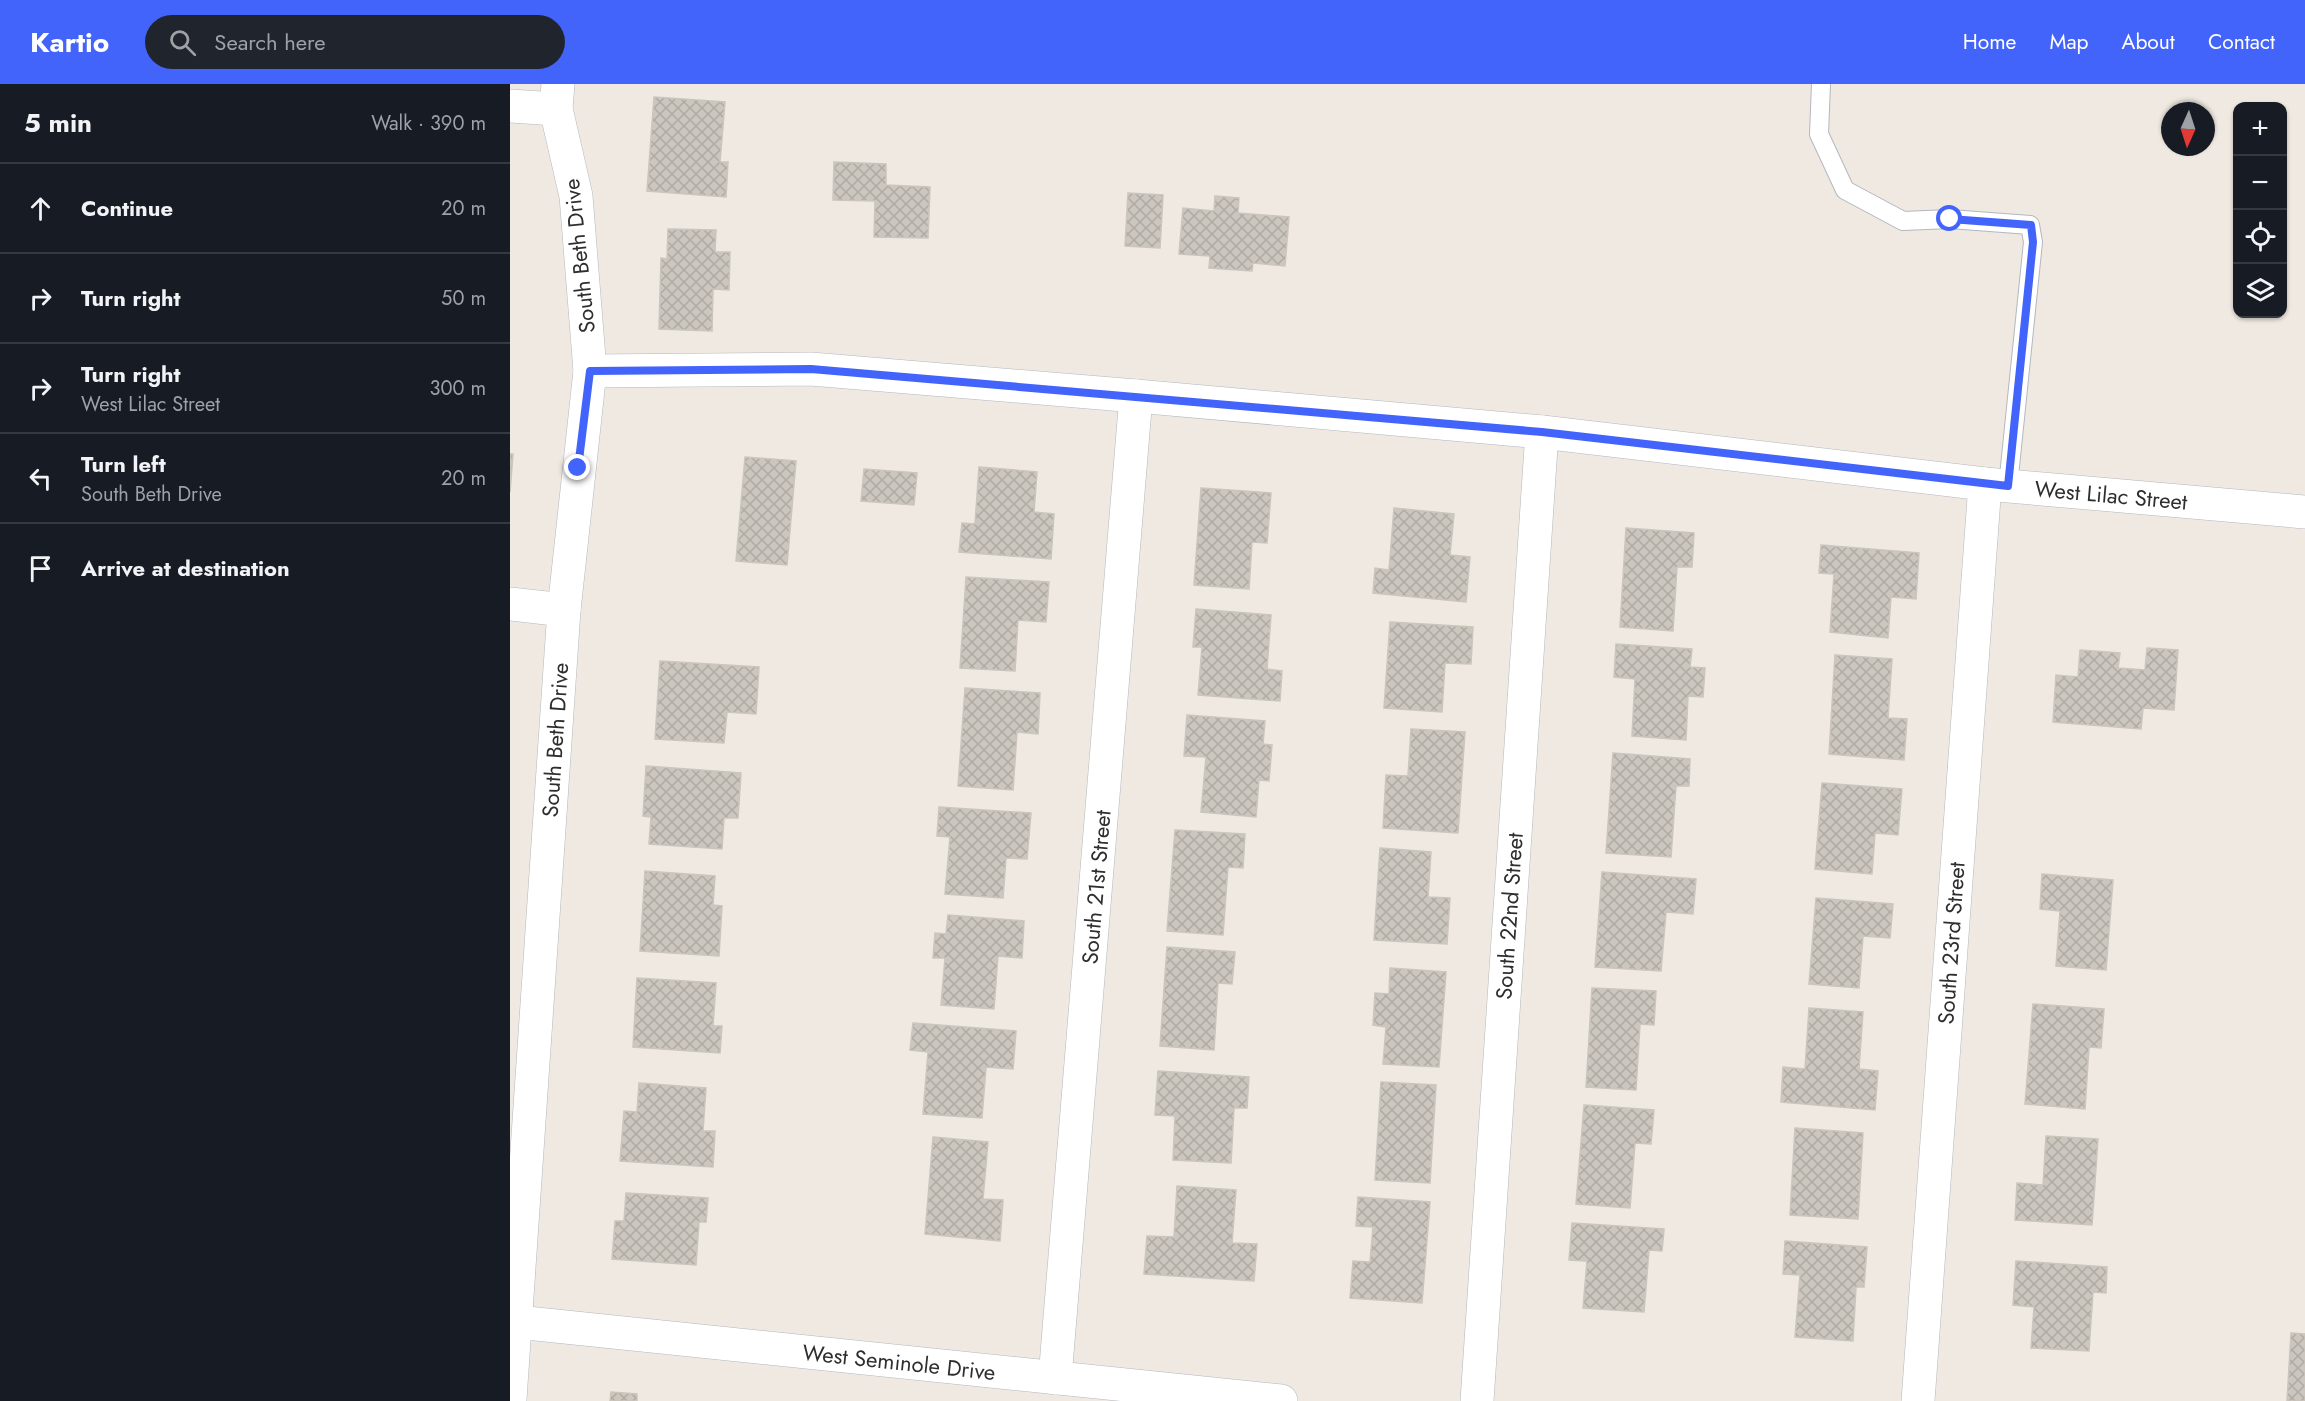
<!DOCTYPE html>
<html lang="en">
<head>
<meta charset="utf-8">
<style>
	:root { --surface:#171b24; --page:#20242c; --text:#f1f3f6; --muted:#9ea1a6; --line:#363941; --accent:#4264fb }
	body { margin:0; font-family:Jost,sans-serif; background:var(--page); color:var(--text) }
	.controls { position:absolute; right:18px; top:18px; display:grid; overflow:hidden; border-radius:12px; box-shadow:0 2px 4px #0004 }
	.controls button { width:54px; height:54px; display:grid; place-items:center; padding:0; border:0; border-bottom:2px solid var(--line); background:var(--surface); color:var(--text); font:30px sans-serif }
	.compass { position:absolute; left:1651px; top:18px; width:54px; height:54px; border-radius:50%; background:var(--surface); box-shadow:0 2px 4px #0004; rotate:183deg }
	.stop { position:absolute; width:18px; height:18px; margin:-14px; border:4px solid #4264fb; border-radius:50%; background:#fff }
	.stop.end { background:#4264fb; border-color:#fff; box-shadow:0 2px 6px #0008 }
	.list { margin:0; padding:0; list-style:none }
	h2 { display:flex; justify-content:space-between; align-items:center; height:78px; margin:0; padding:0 24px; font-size:26px }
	h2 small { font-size:20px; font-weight:400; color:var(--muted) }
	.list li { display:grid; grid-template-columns:39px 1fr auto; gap:18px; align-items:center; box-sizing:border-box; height:90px; padding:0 24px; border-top:2px solid var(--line) }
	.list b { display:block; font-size:22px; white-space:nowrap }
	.list p { margin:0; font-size:20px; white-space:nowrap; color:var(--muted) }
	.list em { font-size:20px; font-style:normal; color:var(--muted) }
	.icon { flex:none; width:33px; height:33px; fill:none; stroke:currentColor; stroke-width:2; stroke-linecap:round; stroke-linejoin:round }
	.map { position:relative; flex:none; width:1795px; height:1317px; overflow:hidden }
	header { display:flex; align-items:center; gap:36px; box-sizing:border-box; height:84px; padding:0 30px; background:var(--accent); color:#fff }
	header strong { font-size:28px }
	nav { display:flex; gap:33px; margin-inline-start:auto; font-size:21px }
	.search { width:420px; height:54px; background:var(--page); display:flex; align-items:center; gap:15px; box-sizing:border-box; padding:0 21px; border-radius:33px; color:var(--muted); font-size:22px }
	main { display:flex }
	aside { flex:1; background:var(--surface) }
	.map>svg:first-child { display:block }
	.building { fill:url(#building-cross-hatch); stroke:#cbc5ba; stroke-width:1.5 }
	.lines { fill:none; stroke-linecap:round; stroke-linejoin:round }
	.lane-casing { stroke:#b4b7c1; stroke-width:20 }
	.street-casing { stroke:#b4b7c1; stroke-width:34 }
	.lane { stroke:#fff; stroke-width:18 }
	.street { stroke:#fff; stroke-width:33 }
	.route { stroke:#4264fb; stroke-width:8 }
	.labels { text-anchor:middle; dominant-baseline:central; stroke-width:6; stroke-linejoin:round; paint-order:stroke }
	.street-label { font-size:22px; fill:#2e2e2e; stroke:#fff }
</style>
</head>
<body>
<header>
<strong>Kartio</strong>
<div class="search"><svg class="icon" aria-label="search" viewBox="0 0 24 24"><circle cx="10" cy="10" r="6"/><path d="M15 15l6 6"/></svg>Search here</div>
<nav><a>Home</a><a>Map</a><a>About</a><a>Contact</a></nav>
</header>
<main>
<aside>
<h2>5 min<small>Walk · 390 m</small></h2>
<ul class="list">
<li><svg class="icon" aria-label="ahead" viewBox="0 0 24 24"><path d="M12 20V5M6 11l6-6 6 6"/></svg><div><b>Continue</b></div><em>20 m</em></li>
<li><svg class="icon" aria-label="right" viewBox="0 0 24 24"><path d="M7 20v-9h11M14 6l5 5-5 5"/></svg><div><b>Turn right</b></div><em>50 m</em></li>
<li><svg class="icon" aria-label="right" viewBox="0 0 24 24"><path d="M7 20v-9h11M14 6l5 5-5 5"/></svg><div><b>Turn right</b><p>West Lilac Street</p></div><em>300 m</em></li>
<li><svg class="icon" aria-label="left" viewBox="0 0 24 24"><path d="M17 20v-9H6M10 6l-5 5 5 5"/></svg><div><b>Turn left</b><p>South Beth Drive</p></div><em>20 m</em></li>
<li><svg class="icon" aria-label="arrive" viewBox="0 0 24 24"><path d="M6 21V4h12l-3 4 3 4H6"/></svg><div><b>Arrive at destination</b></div></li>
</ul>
</aside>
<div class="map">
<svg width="1795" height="1317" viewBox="0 0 1795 1317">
	<defs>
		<pattern id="building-cross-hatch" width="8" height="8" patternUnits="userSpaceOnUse" patternTransform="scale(1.5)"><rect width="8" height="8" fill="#cbc7bf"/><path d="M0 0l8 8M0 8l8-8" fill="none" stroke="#afaba4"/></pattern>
	</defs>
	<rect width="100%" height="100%" fill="#efe9e1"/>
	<g class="building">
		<polygon points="144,13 215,18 210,78 218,78 216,113 137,107"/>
		<polygon points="324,78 376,80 376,101 420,103 418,154 364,153 365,117 323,116"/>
		<polygon points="618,109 653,111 650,164 615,162"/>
		<polygon points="705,112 729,114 728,129 779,133 775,182 743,179 742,187 699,184 700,172 669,170 673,124 704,127"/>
		<polygon points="158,145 206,146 205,168 220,168 219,206 203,205 202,247 149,245 151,174 157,175"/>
		<polygon points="0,370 3,370 0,408"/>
		<polygon points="235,373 286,377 277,481 226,477"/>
		<polygon points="469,383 527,388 524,428 544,430 541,475 449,468 452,439 465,440"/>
		<polygon points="354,385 407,389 404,421 351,417"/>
		<polygon points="691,404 761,409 757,459 742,458 739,505 684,501"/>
		<polygon points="884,424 944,430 940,471 960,473 956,518 863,509 865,484 879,486"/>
		<polygon points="1116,444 1184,449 1182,483 1167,483 1163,547 1110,543"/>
		<polygon points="1311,461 1409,469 1406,515 1381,513 1378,554 1320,548 1324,490 1309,489"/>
		<polygon points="456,493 539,498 536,538 508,536 505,587 450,584"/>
		<polygon points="686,525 761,531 757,585 772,587 770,617 688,611 692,563 683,563"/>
		<polygon points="880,538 963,543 961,580 935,579 932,628 874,624"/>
		<polygon points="1106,560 1182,565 1180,583 1195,584 1193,613 1178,612 1176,656 1122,652 1125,595 1104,593"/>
		<polygon points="1637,564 1668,566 1664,626 1633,624 1631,645 1543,638 1546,591 1568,593 1570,566 1610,569 1608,584 1635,586"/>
		<polygon points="1325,571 1382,575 1378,634 1397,635 1394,676 1319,670"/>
		<polygon points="150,577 249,583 246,630 217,628 214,659 145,655"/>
		<polygon points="455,604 530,609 528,650 507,648 503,706 448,702"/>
		<polygon points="677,631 755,637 753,660 762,661 759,697 749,696 746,733 691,728 696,673 674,672"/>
		<polygon points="901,645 955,648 948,749 873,744 876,691 898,692"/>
		<polygon points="1103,669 1180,675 1179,702 1166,702 1161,773 1096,769"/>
		<polygon points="136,682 231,689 228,734 214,734 212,765 139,760 141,733 133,732"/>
		<polygon points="1312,699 1392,705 1388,751 1365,749 1362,790 1305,785"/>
		<polygon points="429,723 521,729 517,775 496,774 493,814 435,810 440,753 427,752"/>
		<polygon points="665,746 735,750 733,784 718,783 713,851 657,847"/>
		<polygon points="870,764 921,768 918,813 940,814 937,860 864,856"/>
		<polygon points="135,787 205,792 203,821 212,822 209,872 130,867"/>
		<polygon points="1092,788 1186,795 1183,830 1156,828 1151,887 1085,883"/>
		<polygon points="1532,790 1603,796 1596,886 1546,882 1550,827 1530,825"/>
		<polygon points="1306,814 1383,820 1380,854 1353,852 1349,904 1299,900"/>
		<polygon points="438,831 514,837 512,874 488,872 484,925 431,921 435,874 423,874 425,849 436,850"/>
		<polygon points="657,863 725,868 722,900 708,899 704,966 650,962"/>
		<polygon points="880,884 936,888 929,983 873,980 876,943 863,941 865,909 879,910"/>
		<polygon points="127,894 206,899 203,942 212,942 210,969 123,963"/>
		<polygon points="1082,904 1146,907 1144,941 1130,940 1126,1006 1076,1003"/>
		<polygon points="1523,920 1594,925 1591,964 1579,963 1575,1025 1515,1020"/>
		<polygon points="1299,924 1353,928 1349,985 1368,987 1365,1026 1271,1018 1273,983 1295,985"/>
		<polygon points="403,939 506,947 503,985 476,983 472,1034 413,1030 418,968 400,966"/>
		<polygon points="648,987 739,993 737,1024 724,1024 721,1079 663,1076 665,1032 645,1031"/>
		<polygon points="871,998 926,1001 920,1099 865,1096"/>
		<polygon points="129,999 196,1004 193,1047 205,1047 203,1083 110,1077 114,1027 127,1028"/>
		<polygon points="1074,1021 1144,1026 1141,1060 1125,1059 1120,1124 1066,1120"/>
		<polygon points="1285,1044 1353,1049 1348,1135 1280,1131"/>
		<polygon points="1536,1052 1588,1055 1582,1141 1505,1136 1507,1099 1533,1101"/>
		<polygon points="423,1053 478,1058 473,1115 493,1116 490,1157 415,1150"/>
		<polygon points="667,1102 726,1106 722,1159 747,1160 744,1197 634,1190 637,1152 664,1153"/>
		<polygon points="116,1109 198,1114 196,1138 189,1138 186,1181 102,1175 105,1137 114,1137"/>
		<polygon points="848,1113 920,1118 912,1219 840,1214 843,1177 860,1178 863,1143 846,1142"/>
		<polygon points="1062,1139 1154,1145 1152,1167 1139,1166 1134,1228 1073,1224 1077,1177 1059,1176"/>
		<polygon points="1275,1157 1357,1163 1354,1203 1346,1203 1343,1257 1285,1253 1290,1191 1273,1190"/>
		<polygon points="1506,1177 1597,1183 1596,1209 1583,1208 1579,1267 1521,1264 1524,1223 1503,1221"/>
		<polygon points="1781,1249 1795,1250 1795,1317 1777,1317"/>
		<polygon points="101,1308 127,1310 127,1317 100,1317"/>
	</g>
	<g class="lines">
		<g class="lane-casing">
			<polyline id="lane" points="1311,0 1309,50 1335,106 1393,137 1440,135 1520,141 1523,158 1498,402"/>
		</g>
		<g class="street-casing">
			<g id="street">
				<polyline points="0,22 46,25"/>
				<polyline points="80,287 301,285 626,312 1032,348 1475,400 1795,428"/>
				<polyline points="0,520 54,526"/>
				<polyline points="7,1238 771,1317"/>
				<polyline points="545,1294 626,312"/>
				<polyline points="0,1315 54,526 80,287 66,112 46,25 48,0"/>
				<polyline points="967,1317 1032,348"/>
				<polyline points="1408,1317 1475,400"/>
			</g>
		</g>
		<use href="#lane" class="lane"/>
		<use href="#street" class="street"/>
	</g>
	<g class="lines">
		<polyline class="route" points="68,384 80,287 301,285 1032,348 1498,402 1523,158 1521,141 1440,135"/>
	</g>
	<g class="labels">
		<g class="street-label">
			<text transform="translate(69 172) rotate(-96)">South Beth Drive</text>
			<text transform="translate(1601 411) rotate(5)">West Lilac Street</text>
			<text transform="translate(45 656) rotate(-86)">South Beth Drive</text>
			<text transform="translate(586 803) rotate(-85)">South 21st Street</text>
			<text transform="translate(999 832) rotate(-86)">South 22nd Street</text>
			<text transform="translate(1441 859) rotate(-86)">South 23rd Street</text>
			<text transform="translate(389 1278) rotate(6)">West Seminole Drive</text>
		</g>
	</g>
</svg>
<div class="controls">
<button>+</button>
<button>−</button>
<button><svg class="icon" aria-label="locate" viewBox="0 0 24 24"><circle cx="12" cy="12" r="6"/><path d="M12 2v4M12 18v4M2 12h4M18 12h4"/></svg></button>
<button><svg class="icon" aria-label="layers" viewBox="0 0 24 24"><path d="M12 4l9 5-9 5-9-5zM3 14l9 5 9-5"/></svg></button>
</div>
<svg class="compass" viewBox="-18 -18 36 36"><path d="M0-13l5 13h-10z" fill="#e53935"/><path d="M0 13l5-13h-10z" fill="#9ea1a6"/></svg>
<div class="stop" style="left:1440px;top:135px"></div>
<div class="stop end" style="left:68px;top:384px"></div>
</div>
</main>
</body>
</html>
